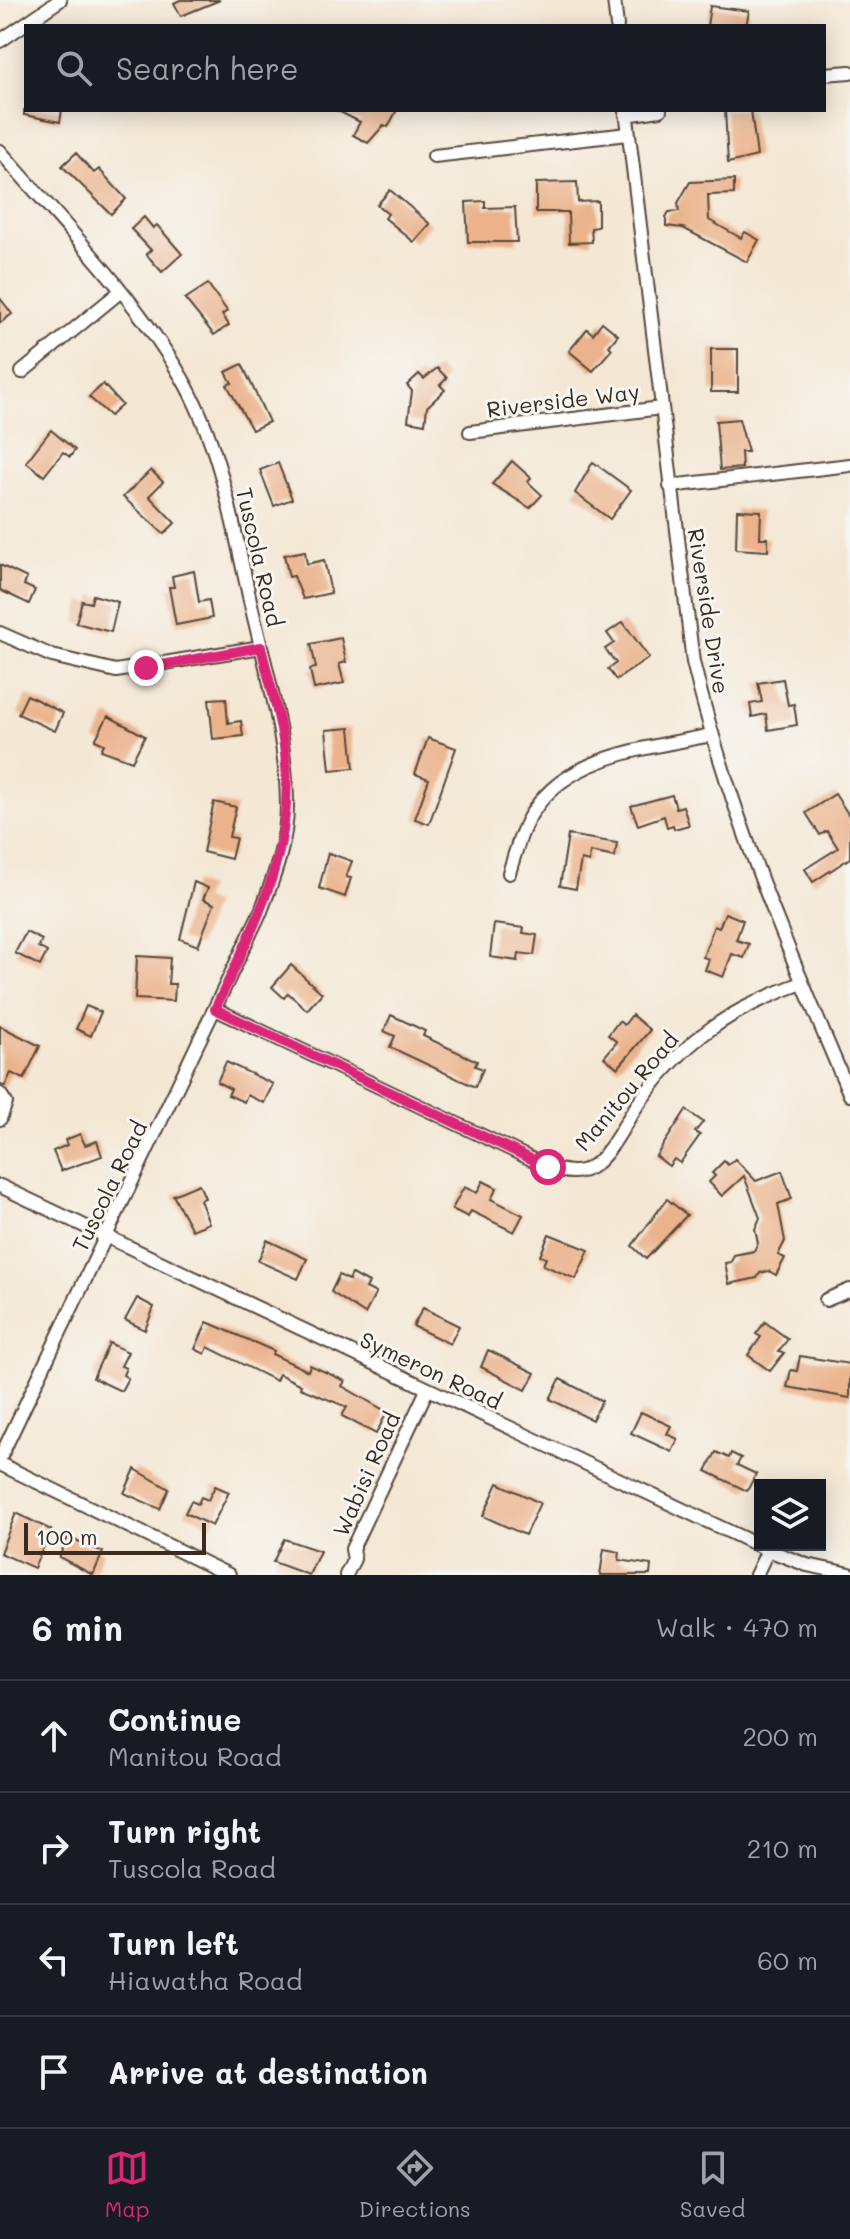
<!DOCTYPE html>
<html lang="en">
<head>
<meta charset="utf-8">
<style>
	:root { --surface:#171b24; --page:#20242c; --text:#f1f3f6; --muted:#9ea1a6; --line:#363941; --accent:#db2777 }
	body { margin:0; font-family:Mali,sans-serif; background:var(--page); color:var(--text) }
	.controls { position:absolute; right:24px; bottom:24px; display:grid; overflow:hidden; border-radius:0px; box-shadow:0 4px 20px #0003 }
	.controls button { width:72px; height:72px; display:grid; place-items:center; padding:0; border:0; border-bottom:2px solid var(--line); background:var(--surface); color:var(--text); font:40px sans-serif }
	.scale { position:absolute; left:24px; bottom:20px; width:182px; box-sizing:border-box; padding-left:8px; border:4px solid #3b2a1e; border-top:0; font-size:22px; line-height:28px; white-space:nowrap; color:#3b2a1e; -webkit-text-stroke:6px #f6f6f2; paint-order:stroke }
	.stop { position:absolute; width:24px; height:24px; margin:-18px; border:6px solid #db2777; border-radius:50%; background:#fff }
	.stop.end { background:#db2777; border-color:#fff; box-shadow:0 2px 8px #0008 }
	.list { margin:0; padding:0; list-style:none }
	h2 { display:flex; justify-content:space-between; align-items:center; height:104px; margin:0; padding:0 32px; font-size:34px }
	h2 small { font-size:26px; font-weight:400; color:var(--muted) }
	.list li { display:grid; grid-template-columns:52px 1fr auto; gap:24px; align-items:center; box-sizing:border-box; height:112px; padding:0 32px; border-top:2px solid var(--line) }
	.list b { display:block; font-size:30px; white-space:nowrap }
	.list p { margin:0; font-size:26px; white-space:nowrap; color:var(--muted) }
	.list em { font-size:26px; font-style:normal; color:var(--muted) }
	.icon { flex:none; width:44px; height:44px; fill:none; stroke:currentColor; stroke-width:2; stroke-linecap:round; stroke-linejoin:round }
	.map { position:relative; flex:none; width:850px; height:1575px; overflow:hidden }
	.search { position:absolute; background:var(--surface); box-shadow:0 4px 20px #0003; left:24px; right:24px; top:24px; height:88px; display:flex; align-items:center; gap:20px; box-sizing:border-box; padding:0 28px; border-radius:0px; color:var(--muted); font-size:30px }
	.sheet { height:552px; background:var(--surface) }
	nav { display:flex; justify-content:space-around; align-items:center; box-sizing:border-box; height:112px; border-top:2px solid var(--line); background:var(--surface); font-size:22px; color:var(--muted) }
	nav a { display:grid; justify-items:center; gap:4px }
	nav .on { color:var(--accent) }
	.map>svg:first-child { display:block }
	.building { fill:#ebb28b }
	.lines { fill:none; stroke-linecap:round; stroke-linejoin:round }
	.minor-casing { stroke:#574639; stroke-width:16 }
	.minor { stroke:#fff; stroke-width:12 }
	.route { stroke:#db2777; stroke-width:10 }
	.labels { text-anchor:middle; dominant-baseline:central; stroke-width:6; stroke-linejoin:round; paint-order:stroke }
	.street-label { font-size:22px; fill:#3b2a1e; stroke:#f6f6f2 }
</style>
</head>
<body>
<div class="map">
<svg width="850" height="1575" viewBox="0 0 850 1575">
	<rect width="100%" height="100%" fill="#f6f6f2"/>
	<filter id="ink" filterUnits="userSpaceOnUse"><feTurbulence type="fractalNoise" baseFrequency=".0125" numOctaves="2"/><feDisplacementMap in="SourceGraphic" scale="16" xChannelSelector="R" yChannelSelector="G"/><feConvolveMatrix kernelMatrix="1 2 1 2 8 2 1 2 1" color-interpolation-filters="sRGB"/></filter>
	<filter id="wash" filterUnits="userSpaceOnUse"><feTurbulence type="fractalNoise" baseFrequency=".006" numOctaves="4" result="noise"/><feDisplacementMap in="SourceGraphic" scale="32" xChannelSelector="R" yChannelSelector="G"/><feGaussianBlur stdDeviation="1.8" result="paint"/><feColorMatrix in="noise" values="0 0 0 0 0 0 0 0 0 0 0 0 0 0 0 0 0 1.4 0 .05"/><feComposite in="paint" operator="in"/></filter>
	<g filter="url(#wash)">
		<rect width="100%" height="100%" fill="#f4e7d4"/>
		<g id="blocks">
			<g class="building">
				<polygon points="180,0 220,0 181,16 174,3"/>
				<polygon points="710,6 749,11 746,26 707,26"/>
				<polygon points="24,110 62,110 60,122 24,115"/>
				<polygon points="336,110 397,110 388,127 384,125 368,143 353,135 360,122"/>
				<polygon points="725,110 751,110 757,156 728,163"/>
				<polygon points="76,153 94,173 99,169 126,199 111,214 62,166"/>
				<polygon points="734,180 734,194 708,195 709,220 741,238 745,232 759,240 747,262 683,228 666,226 666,217 669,212 679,211 678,203 690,182"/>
				<polygon points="577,182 578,202 598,201 598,227 591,228 592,242 569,243 568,212 536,212 536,183"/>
				<polygon points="390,190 430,224 414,242 385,218 388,214 377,205"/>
				<polygon points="485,201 485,208 515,207 517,242 468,242 466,202"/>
				<polygon points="144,217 153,228 157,225 182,254 162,272 146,254 151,250 131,229"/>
				<polygon points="208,284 227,311 222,315 229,325 214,335 185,299"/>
				<polygon points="0,298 12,314 0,323"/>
				<polygon points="602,322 618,335 609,346 612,349 593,371 569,351 587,329 593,334"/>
				<rect x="711" y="349" width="27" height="43"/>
				<polygon points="242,364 269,422 252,430 227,385 232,383 226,372"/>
				<polygon points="437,368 447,378 440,385 445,390 427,407 425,424 408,421 412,391 407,385 419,374 424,379"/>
				<polygon points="103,384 122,405 110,416 89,397"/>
				<polygon points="739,419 748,452 741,452 742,468 720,470 716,421"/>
				<polygon points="51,430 75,450 70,457 63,452 44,476 26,462"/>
				<polygon points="512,461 531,478 528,482 542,495 530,508 492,484"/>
				<polygon points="593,462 631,490 610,519 575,493"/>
				<polygon points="278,463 292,499 274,506 260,470"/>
				<polygon points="151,470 163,482 149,496 175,523 164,534 123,497"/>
				<polygon points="737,510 761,511 760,538 768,538 768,551 736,549"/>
				<polygon points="305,551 307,564 324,560 331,593 303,599 294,576 289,577 284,555"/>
				<polygon points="0,565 27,578 24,585 35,590 29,604 0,590"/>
				<polygon points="194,571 199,602 209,600 212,618 176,625 169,587 174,587 172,576"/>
				<polygon points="93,595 118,602 111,632 76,623 82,601 91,603"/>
				<polygon points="623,622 649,658 616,680 608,669 616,663 605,649 614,643 607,633"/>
				<polygon points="341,638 346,662 339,664 344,683 314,689 310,669 316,668 311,644"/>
				<polygon points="783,679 788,705 794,704 797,725 768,730 766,714 752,717 750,704 762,702 758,683"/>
				<polygon points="27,695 63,713 55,731 18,714"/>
				<polygon points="226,698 228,723 241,721 243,736 213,739 209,699"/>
				<polygon points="108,716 145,736 132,761 101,750 104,744 95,740"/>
				<polygon points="350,728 354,768 330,770 326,730"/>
				<polygon points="428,738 456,748 429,824 415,819 429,779 415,774"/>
				<polygon points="835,794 850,817 850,858 813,882 805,869 838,848 827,831 820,835 806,813"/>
				<polygon points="672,795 676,808 683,806 689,825 674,829 673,825 667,827 664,816 638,825 631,806"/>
				<polygon points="214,802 236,807 229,837 236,838 231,859 203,852"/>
				<polygon points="568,835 617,843 615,857 590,852 589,862 581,860 576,889 560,886"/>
				<polygon points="328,853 352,861 346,877 351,878 345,897 319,888"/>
				<polygon points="194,882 208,888 203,899 214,904 198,946 180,939"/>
				<polygon points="725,913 743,920 736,940 749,944 744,958 732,954 723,977 705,970 709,959 703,957 714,926 719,928"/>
				<polygon points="494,924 524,928 523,933 537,935 534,955 519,953 518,961 490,957"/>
				<polygon points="26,932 42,940 38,947 47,952 40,966 15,953"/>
				<polygon points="137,956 170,958 168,984 175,984 174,1001 135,999"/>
				<polygon points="291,965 322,993 307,1010 288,993 284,998 272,987"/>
				<polygon points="86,1006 101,1012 91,1036 76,1029"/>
				<polygon points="391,1015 425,1031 423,1036 477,1061 475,1066 483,1069 475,1087 390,1047 395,1036 384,1031"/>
				<polygon points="632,1015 650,1030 618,1068 604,1057 617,1042 608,1035 619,1021 624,1025"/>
				<polygon points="0,1026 40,1046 24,1079 11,1073 5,1086 0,1085"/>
				<polygon points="226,1062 273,1084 264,1103 247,1095 244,1102 228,1095 231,1089 217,1082"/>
				<polygon points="686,1110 703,1122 695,1132 700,1135 680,1163 674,1159 669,1166 656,1156"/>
				<polygon points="80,1134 85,1145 97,1141 102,1156 61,1171 53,1151 67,1145 65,1140"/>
				<polygon points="735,1159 756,1181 782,1171 792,1199 778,1204 785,1241 778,1255 785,1258 776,1275 769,1271 760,1273 757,1278 729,1284 725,1263 731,1262 734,1255 754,1251 758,1243 755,1229 760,1218 744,1176 722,1196 709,1182 715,1176 712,1173 724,1161 728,1165"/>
				<polygon points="483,1181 497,1188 491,1199 523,1215 514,1232 471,1211 468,1217 452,1209 464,1187 477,1193"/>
				<polygon points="199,1184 205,1198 200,1200 209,1223 192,1230 173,1195"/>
				<polygon points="667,1199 687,1215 646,1259 632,1246"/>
				<polygon points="549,1234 589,1250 576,1279 543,1265 546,1258 540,1256"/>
				<polygon points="267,1240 307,1259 298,1279 258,1261"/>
				<polygon points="352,1274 369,1283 366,1288 376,1293 365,1314 331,1292 339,1275 349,1280"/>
				<polygon points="137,1298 154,1307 145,1330 125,1320"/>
				<polygon points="423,1308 459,1326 450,1344 413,1326"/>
				<polygon points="207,1322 274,1351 272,1354 308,1371 310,1365 345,1381 342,1386 387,1412 376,1434 342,1416 347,1407 300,1388 301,1385 279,1374 276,1381 208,1347 205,1354 195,1349"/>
				<polygon points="765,1322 788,1339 778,1352 784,1353 770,1371 748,1355 761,1337 756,1334"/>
				<polygon points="109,1343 128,1352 121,1366 126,1368 123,1375 128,1378 121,1391 93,1378"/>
				<polygon points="488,1350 535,1373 526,1390 481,1367"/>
				<polygon points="800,1356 850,1364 850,1398 787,1387 791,1370 797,1371"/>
				<polygon points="560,1379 602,1401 592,1420 550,1399"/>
				<polygon points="641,1412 671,1426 667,1434 678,1439 672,1452 631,1433"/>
				<polygon points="716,1452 729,1458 731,1453 741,1458 737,1465 756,1474 747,1491 706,1471"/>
				<polygon points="135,1469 169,1489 160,1509 124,1493"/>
				<polygon points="498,1483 540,1503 525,1535 483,1516"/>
				<polygon points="215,1486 229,1492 212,1526 185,1513 191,1501 198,1504 201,1497 208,1500"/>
				<polygon points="16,1513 51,1530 34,1568 0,1553"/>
				<polygon points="68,1537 103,1552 93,1575 59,1557"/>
				<polygon points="284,1539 320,1551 309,1575 273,1562"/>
				<polygon points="604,1549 620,1552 619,1560 651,1565 650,1575 600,1575"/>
			</g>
		</g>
	</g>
	<g filter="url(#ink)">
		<use href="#blocks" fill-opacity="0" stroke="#574639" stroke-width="2"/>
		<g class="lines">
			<g class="minor-casing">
				<g id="minor">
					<polyline points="614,0 617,26"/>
					<polyline points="0,41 60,0"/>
					<polyline points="824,74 850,72"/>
					<path d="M626 110 693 662C729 812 789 953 850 1095"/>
					<polyline points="626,115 660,110"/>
					<path d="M0 151C63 224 133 294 182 378 222 447 234 532 252 609 267 674 287 739 287 806 287 842 274 877 261 911L0 1458"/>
					<polyline points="434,156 628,134"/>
					<polyline points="22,372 121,291"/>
					<polyline points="470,432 661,408"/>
					<polyline points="670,486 850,465"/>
					<polyline points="0,633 52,656 116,671 261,647"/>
					<path d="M509 873C515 854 522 826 534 810 571 754 651 748 711 735"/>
					<path d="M215 1009 548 1167C564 1172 580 1176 594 1165 614 1150 626 1119 641 1100 686 1038 731 1009 802 983"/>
					<polyline points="0,1094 6,1103 0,1119"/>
					<polyline points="0,1186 768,1550 807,1565 850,1574"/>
					<polyline points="826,1300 850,1290"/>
					<polyline points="0,1464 229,1575"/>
					<polyline points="346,1575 354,1559 352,1549 427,1390"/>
					<polyline points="756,1575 768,1550"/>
				</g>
			</g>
			<use href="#minor" class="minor"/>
		</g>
	</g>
	<g class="lines" filter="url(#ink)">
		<path class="route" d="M146 668 261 647C269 682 281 718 285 754 296 851 255 924 215 1009L548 1167"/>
	</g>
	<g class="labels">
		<g class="street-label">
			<text transform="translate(563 400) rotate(-7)">Riverside Way</text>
			<text transform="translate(260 557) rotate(77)">Tuscola Road</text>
			<text transform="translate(709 611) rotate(81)">Riverside Drive</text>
			<text transform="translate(626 1091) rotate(-50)">Manitou Road</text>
			<text transform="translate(109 1186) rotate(-64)">Tuscola Road</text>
			<text transform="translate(431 1370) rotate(25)">Symeron Road</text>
			<text transform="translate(366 1474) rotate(-66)">Wabisi Road</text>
		</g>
	</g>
</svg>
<div class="controls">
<button><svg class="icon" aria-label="layers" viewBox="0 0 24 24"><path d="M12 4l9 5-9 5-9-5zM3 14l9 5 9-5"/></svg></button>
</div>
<div class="scale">100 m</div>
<div class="stop" style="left:548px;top:1167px"></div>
<div class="stop end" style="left:146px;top:668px"></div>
<div class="search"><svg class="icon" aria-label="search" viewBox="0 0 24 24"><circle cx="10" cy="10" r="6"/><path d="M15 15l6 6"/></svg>Search here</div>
</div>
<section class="sheet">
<h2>6 min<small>Walk · 470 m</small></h2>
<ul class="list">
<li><svg class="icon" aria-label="ahead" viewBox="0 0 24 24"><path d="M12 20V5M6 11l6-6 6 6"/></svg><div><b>Continue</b><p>Manitou Road</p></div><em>200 m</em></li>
<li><svg class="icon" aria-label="right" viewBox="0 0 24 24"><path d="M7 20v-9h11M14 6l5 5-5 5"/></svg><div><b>Turn right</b><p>Tuscola Road</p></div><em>210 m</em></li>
<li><svg class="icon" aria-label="left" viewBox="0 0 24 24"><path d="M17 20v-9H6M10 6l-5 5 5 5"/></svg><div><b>Turn left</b><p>Hiawatha Road</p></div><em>60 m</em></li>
<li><svg class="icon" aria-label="arrive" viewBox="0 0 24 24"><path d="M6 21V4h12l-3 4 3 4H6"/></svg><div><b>Arrive at destination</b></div></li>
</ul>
</section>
<nav>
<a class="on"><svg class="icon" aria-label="map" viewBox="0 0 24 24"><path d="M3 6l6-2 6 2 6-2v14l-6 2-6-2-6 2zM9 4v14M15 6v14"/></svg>Map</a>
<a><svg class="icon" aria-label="directions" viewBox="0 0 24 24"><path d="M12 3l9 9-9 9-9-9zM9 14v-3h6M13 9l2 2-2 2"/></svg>Directions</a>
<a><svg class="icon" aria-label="saved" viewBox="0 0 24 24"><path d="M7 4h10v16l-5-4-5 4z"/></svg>Saved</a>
</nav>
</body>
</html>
